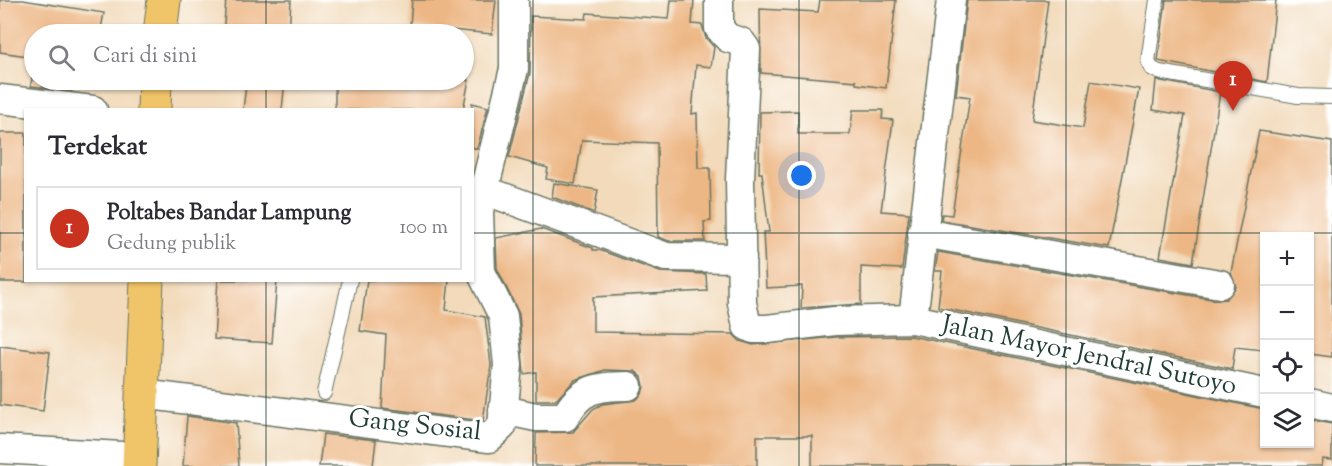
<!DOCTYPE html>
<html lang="id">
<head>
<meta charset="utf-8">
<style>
	:root { --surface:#fff; --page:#f7f7f7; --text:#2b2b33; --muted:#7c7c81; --line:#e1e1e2; --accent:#c8321e }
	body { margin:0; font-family:"Sorts Mill Goudy",serif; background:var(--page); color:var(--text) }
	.controls { position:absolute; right:18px; bottom:18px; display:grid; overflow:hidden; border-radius:0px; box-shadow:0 2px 4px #0004 }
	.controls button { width:54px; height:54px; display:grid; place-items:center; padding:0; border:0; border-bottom:2px solid var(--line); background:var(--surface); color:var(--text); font:30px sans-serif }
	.you { position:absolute; left:802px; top:176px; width:21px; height:21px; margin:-15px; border:4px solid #fff; border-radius:50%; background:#1a73e8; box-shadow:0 0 0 9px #1a73e833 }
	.badge { display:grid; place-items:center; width:39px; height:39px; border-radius:50%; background:var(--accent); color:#fff; font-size:20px; font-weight:700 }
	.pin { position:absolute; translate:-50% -50px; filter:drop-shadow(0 2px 3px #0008) }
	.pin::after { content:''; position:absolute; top:32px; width:21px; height:18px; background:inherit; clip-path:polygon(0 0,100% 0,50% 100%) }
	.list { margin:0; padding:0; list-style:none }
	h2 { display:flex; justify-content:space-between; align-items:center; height:78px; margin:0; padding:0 24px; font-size:26px }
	h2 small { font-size:20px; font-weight:400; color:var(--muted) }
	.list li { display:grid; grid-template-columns:39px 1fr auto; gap:18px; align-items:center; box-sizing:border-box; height:84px; margin:0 12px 12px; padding:0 12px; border:2px solid var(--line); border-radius:0px }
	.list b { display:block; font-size:22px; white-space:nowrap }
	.list p { margin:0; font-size:20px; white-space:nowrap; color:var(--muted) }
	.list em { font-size:20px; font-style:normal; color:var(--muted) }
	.icon { flex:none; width:33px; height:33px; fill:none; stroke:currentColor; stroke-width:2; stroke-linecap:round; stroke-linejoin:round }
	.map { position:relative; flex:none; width:1332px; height:466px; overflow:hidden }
	.search { position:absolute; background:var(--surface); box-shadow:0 2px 4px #0004; left:24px; top:24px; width:450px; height:66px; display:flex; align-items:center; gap:15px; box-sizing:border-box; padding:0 21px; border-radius:33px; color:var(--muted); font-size:22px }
	.panel { position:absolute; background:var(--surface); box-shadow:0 2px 4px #0004; left:24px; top:108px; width:450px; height:174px; border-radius:0px }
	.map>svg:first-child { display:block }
	.building { fill:#edb785 }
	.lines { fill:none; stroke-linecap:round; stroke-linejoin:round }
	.service-casing { stroke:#697463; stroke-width:16 }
	.minor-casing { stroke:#697463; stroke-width:31 }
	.trunk-casing { stroke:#697463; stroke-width:35 }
	.service { stroke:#fff; stroke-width:14 }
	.minor { stroke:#fff; stroke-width:28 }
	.trunk { stroke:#f0c469; stroke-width:33 }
	.grid { fill:none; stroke:#1f3d34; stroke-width:1.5; stroke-opacity:0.55 }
	.labels { text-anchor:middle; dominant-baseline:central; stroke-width:6; stroke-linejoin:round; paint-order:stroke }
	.street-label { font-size:26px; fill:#1f3d34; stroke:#fff }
</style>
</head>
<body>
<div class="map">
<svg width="1332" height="466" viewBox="0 0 1332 466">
	<rect width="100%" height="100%" fill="#fff"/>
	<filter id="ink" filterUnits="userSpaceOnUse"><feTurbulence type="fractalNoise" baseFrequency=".0167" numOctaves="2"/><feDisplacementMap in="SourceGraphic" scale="12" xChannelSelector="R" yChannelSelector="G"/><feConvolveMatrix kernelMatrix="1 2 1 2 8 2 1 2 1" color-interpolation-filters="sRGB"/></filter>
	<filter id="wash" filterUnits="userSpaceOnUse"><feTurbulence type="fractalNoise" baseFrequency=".008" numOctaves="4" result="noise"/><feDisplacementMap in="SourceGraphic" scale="24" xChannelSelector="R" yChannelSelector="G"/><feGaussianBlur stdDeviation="1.35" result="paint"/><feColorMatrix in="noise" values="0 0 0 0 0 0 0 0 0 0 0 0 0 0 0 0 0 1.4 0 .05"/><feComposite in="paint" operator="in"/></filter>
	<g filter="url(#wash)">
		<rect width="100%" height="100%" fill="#f2daba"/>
		<g id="blocks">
			<g class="building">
				<polygon points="0,0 23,0 104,13 100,34 34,34 34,80 74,80 72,91 31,86 34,57 0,52"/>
				<polygon points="226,0 291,0 289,34 223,34"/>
				<polygon points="412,0 496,0 492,34 410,26"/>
				<polygon points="671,0 694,0 692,24 702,25 706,38 714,47 711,67 696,65 692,114 697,113 698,168 710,168 711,221 704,222 705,241 669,241 658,237 657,143 582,140 575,184 546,179 548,168 509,157 530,73 531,16 586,19 587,13 669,19"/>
				<polygon points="820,0 896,0 886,88 856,84 856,81 761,73 760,9 818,12"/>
				<polygon points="967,0 1048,0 1032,120 1083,128 1091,81 1139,89 1109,248 941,220 942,214 952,215 970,97 956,95"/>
				<polygon points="1166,0 1276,0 1267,82 1158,61"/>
				<polygon points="220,80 285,80 282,110 243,110 246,85 220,83"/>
				<polygon points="335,80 469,80 463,110 335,110"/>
				<polygon points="1156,80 1220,92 1193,263 1160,257 1185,115 1153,110"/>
				<polygon points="472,103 488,107 477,149 472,147"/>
				<polygon points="853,110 883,110 882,119 893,120 881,211 909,213 902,269 861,267 861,304 801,308 802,286 766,288 763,232 769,232 762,173 759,173 760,112 798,111 798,134 850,134"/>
				<polygon points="1259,131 1332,142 1332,357 1310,354 1310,237 1264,237 1264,350 1235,347 1232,369 938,307 942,271 935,271 938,252 1217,300 1226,299 1236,287 1231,272"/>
				<rect x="0" y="133" width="26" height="149"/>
				<polygon points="554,183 598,190 594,213 552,197"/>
				<polygon points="541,229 593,248 593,250 599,250 660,272 706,274 707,291 593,297 593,332 733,334 740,341 753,345 836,337 911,336 1264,409 1264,444 1310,444 1310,420 1332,424 1332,460 1323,459 1322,466 812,466 812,436 757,436 757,466 535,466 536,433 573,432 593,409 602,404 636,400 642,394 644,386 642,377 635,371 605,370 575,380 556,400 536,400 536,372 524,374 519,314 497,268 496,238"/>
				<polygon points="218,280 277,280 272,343 214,339"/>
				<polygon points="367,280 449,280 446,310 485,317 491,365 483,421 382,408 386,335 360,331"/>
				<polygon points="0,346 50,352 43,411 0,405"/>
				<polygon points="187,416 236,423 239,466 183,466"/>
				<polygon points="323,434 376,440 373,466 319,466"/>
			</g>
		</g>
	</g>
	<g filter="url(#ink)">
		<use href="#blocks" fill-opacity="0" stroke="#697463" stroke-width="1.5"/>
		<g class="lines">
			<g class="service-casing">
				<g id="service">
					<polyline points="1157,0 1148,61 1151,68 1159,72 1298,96 1332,97"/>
					<polyline points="324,393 350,280"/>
				</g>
			</g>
			<g class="minor-casing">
				<g id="minor">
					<polyline points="719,0 719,28 728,38 741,42 746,49 740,179 742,303 747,326 753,329 767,329 835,321 913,319 1264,393"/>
					<polyline points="0,99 93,110"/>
					<polyline points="484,190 666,257 742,258"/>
					<polyline points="922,233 1220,284"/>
					<polyline points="913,319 951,0"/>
					<polyline points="142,394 489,438 502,426 508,365 503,316 481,272 479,211 514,69 514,0"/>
					<polyline points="1310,403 1332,408"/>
					<path d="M503 410 536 417H565C580 389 596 386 628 386"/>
					<polyline points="0,449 139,457"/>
				</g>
			</g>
			<g class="trunk-casing">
				<g id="trunk">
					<polyline points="160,34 164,0"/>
					<polyline points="154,110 155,80"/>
					<polyline points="139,466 147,280"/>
				</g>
			</g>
			<use href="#service" class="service"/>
			<use href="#minor" class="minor"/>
			<use href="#trunk" class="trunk"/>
		</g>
	</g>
	<path class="grid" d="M266 0V34M533 0V466M799 0V466M1066 0V466M266 80V110M0 233H26M472 233H1332M266 280V466"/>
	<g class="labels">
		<g class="street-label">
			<text transform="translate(1089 356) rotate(12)">Jalan Mayor Jendral Sutoyo</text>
			<text transform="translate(415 426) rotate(6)">Gang Sosial</text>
		</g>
	</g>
</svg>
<div class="controls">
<button>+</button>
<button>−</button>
<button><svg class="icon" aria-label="locate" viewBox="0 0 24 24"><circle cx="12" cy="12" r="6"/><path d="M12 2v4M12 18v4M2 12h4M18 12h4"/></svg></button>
<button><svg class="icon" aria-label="layers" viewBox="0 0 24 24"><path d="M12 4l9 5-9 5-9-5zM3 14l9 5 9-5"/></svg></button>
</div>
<div class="you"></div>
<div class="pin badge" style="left:1233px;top:111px">1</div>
<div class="search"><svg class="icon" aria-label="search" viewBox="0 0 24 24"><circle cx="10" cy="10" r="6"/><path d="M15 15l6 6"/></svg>Cari di sini</div>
<section class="panel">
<h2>Terdekat<small></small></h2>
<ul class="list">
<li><span class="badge">1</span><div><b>Poltabes Bandar Lampung</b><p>Gedung publik</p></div><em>100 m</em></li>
</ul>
</section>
</div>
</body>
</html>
